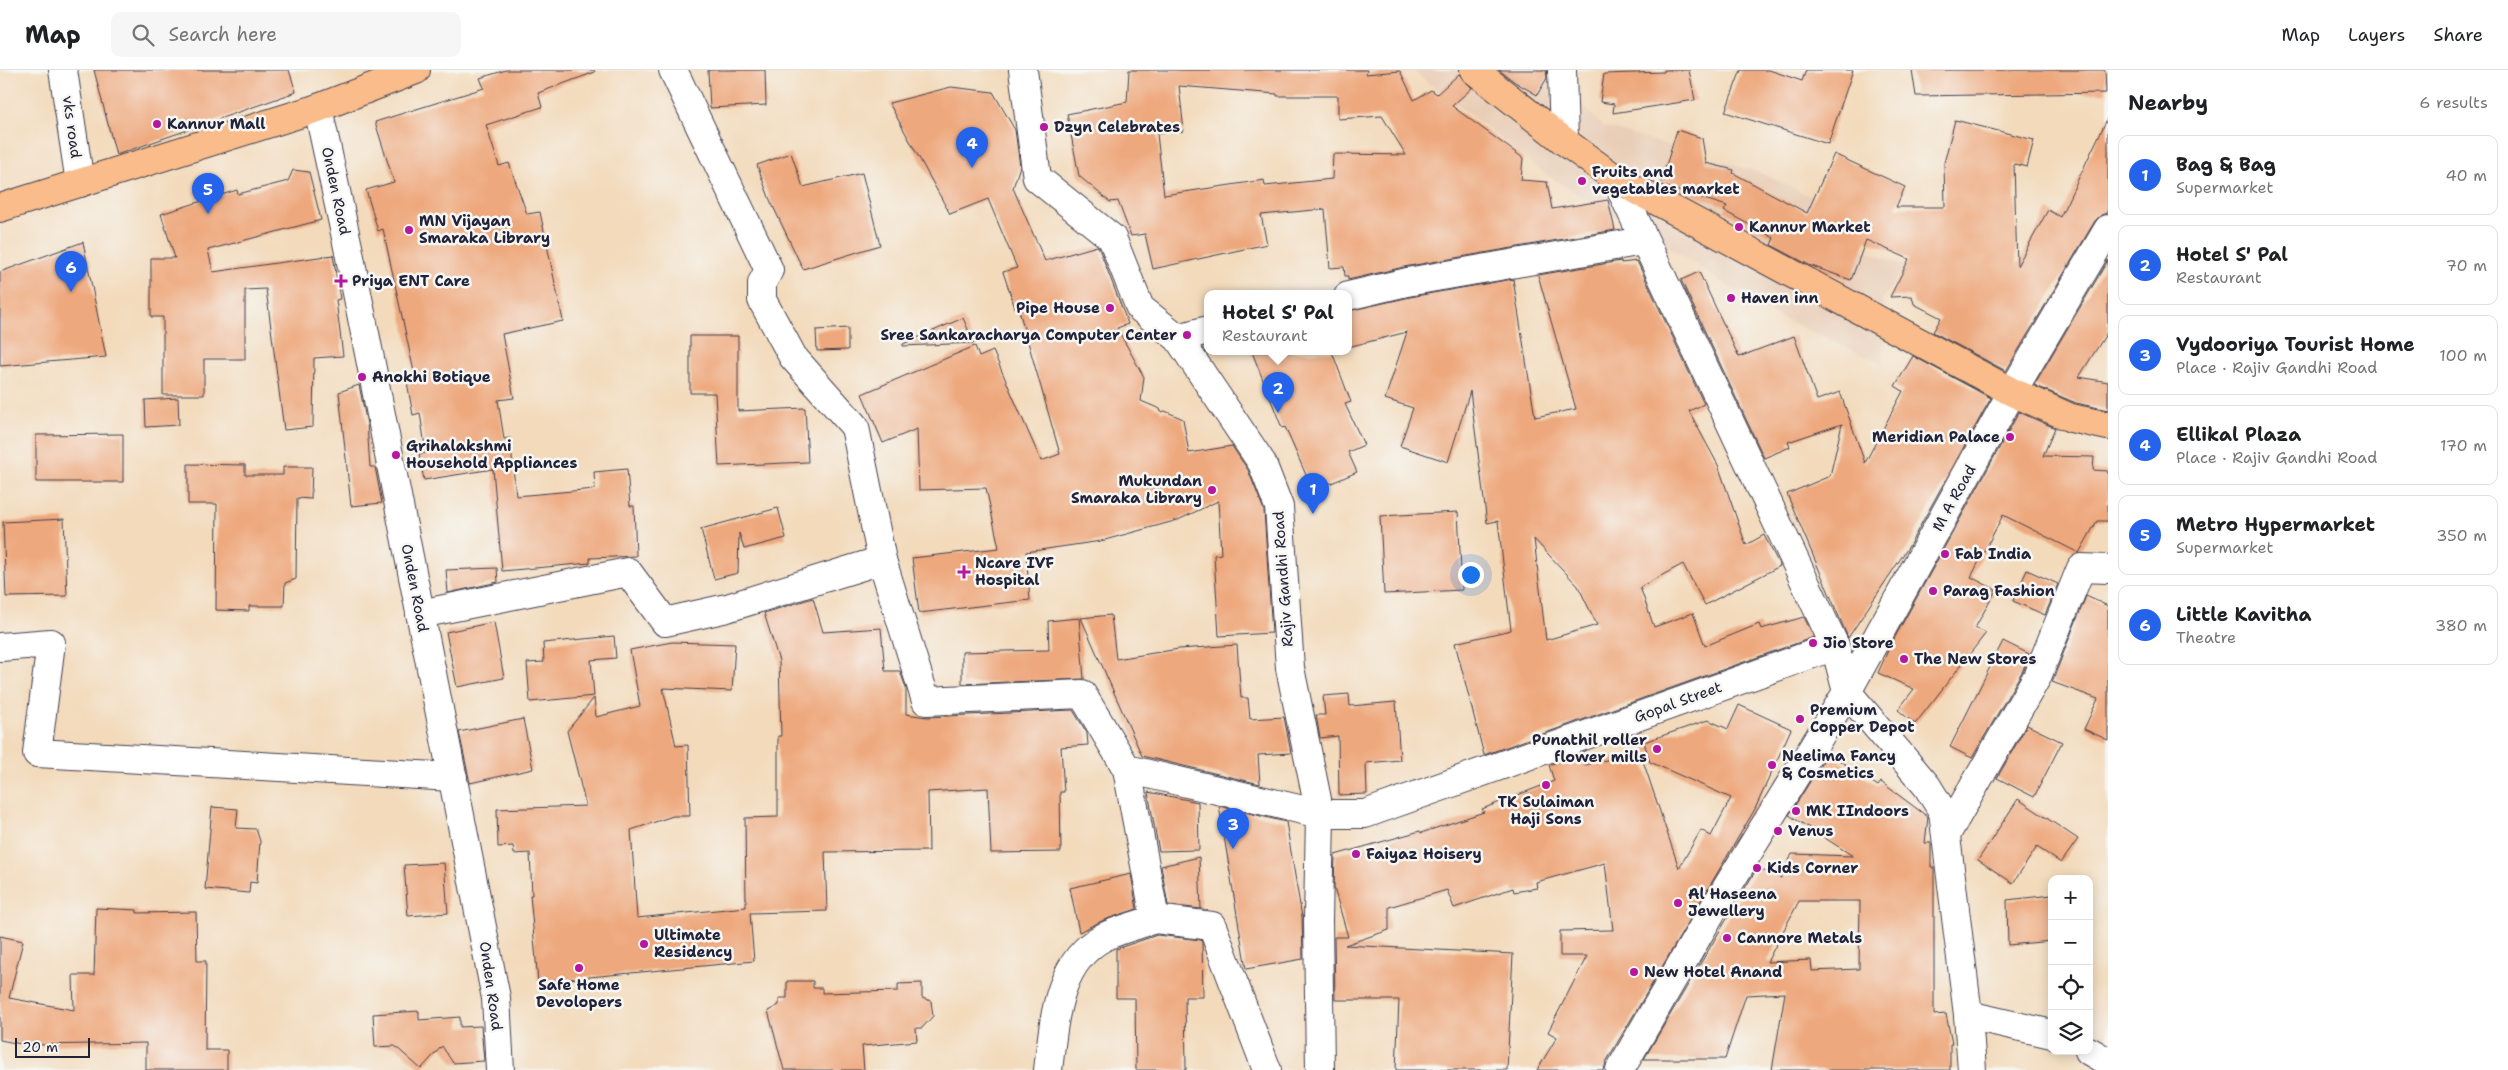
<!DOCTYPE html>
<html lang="en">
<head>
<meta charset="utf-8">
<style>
	:root { --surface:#fff; --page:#f6f6f6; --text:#202124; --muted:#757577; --line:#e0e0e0; --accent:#2563eb }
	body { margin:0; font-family:"Shantell Sans",sans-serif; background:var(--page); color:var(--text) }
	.controls { position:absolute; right:15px; bottom:15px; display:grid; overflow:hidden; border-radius:10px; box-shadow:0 2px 12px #0003 }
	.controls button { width:45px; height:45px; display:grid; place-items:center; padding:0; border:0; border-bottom:1px solid var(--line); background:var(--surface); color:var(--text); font:25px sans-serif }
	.scale { position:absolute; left:15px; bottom:12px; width:75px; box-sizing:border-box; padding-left:5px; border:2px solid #22223b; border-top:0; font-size:14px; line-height:18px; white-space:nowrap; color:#22223b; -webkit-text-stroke:4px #f6f6f2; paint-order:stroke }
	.you { position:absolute; left:1470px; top:504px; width:18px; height:18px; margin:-12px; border:4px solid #fff; border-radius:50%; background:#1a73e8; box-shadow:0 0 0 8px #1a73e833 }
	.badge { display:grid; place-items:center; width:32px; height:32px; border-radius:50%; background:var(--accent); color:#fff; font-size:16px; font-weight:700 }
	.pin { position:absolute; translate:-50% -41px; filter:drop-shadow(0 1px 2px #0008) }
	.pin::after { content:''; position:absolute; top:26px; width:18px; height:15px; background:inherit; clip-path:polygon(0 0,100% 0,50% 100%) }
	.popup { position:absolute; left:1204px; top:220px; width:148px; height:65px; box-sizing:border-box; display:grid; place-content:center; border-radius:10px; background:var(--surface); filter:drop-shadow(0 1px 4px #0005); font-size:16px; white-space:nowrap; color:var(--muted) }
	.popup b { font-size:19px; color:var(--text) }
	.popup::after { content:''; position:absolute; left:50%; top:100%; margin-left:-10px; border:10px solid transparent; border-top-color:var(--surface) }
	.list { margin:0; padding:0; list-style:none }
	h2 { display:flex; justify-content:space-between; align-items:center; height:65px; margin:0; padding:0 20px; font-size:21px }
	h2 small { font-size:16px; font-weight:400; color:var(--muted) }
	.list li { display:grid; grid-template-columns:32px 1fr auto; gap:15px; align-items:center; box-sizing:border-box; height:80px; margin:0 10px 10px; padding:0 10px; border:1px solid var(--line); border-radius:10px }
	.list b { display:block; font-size:19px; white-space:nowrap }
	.list p { margin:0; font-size:16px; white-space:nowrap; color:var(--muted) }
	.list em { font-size:16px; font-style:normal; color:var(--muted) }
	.icon { flex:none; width:28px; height:28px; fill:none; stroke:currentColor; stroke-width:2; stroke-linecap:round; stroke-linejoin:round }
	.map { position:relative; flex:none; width:2108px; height:1000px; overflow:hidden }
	header { display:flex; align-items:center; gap:30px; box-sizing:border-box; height:70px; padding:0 25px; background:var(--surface); border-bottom:1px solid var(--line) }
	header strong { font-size:24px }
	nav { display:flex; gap:28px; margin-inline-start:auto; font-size:18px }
	.search { width:350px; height:45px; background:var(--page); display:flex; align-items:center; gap:12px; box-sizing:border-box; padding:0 18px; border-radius:10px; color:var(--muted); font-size:19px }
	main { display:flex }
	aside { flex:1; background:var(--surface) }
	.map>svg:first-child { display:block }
	.built { fill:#e9ceb7 }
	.building { fill:#eea87d; fill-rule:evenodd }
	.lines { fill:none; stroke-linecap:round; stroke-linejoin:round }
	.minor-casing { stroke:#413e4e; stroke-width:30 }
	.major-casing { stroke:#413e4e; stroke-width:30 }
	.minor { stroke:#fff; stroke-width:28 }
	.major { stroke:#f9bc8a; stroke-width:28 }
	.poi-dot { fill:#b5179e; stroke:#f6f6f2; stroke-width:2 }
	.labels { text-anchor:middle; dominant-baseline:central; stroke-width:5; stroke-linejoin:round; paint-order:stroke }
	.poi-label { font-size:15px; font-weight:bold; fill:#22223b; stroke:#f6f6f2; text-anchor:start }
	.street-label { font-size:15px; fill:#22223b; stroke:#f6f6f2 }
</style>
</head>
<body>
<header>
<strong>Map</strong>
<div class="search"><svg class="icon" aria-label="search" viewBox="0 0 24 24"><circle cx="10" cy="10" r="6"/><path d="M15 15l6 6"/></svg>Search here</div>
<nav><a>Map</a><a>Layers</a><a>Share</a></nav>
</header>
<main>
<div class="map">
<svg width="2108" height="1000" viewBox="0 0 2108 1000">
	<rect width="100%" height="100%" fill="#f6f6f2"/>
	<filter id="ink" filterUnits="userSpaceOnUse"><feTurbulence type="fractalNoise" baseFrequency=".02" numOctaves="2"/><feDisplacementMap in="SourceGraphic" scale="10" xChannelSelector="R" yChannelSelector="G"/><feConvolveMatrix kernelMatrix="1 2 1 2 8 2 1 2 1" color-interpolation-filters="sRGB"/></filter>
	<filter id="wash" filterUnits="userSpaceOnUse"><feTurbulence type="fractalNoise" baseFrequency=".0096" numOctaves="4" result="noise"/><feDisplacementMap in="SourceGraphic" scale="20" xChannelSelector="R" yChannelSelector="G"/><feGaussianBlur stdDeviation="1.12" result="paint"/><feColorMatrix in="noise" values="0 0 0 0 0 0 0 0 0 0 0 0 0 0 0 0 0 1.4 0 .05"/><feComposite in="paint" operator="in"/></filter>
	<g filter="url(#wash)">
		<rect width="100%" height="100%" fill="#f3dabb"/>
		<polygon class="built" points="1412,0 1553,0 1602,56 1758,102 1836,138 1854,176 1906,197 1882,229 1883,294 1766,241 1670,178 1551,108"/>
		<g id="blocks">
			<g class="building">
				<polygon points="94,0 289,0 296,22 116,85"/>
				<polygon points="506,0 594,0 595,2 538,23 542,37 486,55 499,96 509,93 527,144 540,142 563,251 502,264 514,328 498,330 504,369 510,368 516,426 595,419 594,402 627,399 630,436 634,436 636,486 590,488 590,493 502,501 493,399 424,410 419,384 426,383 420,343 413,345 407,312 416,311 383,159 378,161 366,120 394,112 375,52 484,18 480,8"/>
				<polygon points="708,0 765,0 766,35 710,38"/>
				<path d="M1129 0H1367L1366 4 1400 1 1414 30 1431 20 1437 24 1459 4 1472 18 1452 36 1523 88 1521 110 1547 112 1552 139 1608 130 1615 160 1404 197 1348 210V206H1345L1344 197 1330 198 1325 139 1261 145 1267 174 1153 199 1145 164 1131 166 1118 131 1110 132 1079 106 1067 44 1127 32ZM1179 16 1277 24V26H1338V49L1382 46 1406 85 1333 84 1332 109 1265 116 1264 110 1164 125 1157 64 1184 61Z"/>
				<polygon points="1499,0 1546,0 1547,8 1537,25 1515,12"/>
				<polygon points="1664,0 1689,0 1695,30 1613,43 1614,34 1600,32 1604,4 1664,2"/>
				<polygon points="1741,0 1769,0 1802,11 1806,0 1853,0 1828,74 1725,42"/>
				<polygon points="1912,0 2105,0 2106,23 1916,26"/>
				<polygon points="951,17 993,22 1015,60 1020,96 1013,118 1045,191 1097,176 1099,178 1128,254 1117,258 1144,307 1141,331 1160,339 1161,342 1165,341 1183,349 1189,383 1232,376 1248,400 1264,440 1272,563 1219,566 1214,485 1221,484 1218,431 1178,450 1101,471 1026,482 1030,530 919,543 912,488 999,478 986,418 919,420 917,359 883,373 862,324 975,276 979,287 993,281 1041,391 1060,384 1018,237 1015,238 1003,202 1017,198 988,129 950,144 889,33"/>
				<polygon points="2108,47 2108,143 2101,145 2095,151 2006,301 1933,262 1941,248 1914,234 1912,226 1890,227 1909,189 1866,170 1851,210 1809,195 1771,175 1774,168 1724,141 1727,136 1660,115 1677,60 1702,68 1706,93 1734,100 1733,103 1807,143 1834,84 1905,117 1896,137 1945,137 1944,93 1955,50 2034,70 2027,97 2014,94 2017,196 2048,140 2060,147"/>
				<polygon points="791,83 803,117 862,103 880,175 803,199 770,130 757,95"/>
				<polygon points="293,100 309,102 321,150 208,180 213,202 333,185 340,229 336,230 343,286 314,288 313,357 284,360 266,219 245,220 245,289 204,289 204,325 163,325 163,247 151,247 151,188 175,188 161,144 237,120 238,124 288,111"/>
				<polygon points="83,172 106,287 0,296 0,202"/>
				<polygon points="2108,190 2108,261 2079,307 2108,312 2108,340 2076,333 2034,315"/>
				<path d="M1621 191V193L1637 191 1704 334 1689 341 1718 395 1746 475 1764 465 1780 496 1705 535 1683 494 1640 517 1654 557 1693 543 1705 576 1759 554 1761 559 1804 547 1814 567 1484 685 1455 573 1511 560 1498 451 1487 453 1470 321 1448 392 1400 376 1413 338 1385 329 1407 262 1348 277V241L1410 227 1513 209 1535 347 1576 339 1538 205ZM1534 469 1578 516 1597 555 1546 570Z"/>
				<polygon points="1699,202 1739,287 1794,266 1817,330 1840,322 1865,393 1903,321 1895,316 1913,286 1991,328 1909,476 1848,568 1787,424 1830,406 1842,354 1788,372 1790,377 1764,388 1681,210"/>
				<polygon points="963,248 974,273 903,276 903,274"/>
				<polygon points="848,258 848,280 817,281 816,260"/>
				<polygon points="690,266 738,266 738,341 805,338 808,392 719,396 715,323 690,323"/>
				<polygon points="1252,282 1332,282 1351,332 1345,334 1364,375 1348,382 1357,402 1313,421 1285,357 1282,358"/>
				<polygon points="359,315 367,354 370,397 375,397 382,433 351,436 339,322"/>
				<polygon points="178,328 179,355 146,357 145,330"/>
				<polygon points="2019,342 2055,358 2043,386 2094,387 2093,400 2108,401 2108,451 2097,451 2079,483 2003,445 1971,507 1996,520 1975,558 1986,563 1915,654 1898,640 1914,619 1878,603 1890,576"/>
				<polygon points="123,364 123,412 36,412 36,365"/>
				<polygon points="188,394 245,395 245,405 283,405 283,397 312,397 311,429 297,428 296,509 285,513 284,536 249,536 249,541 216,540 217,434 188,434"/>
				<polygon points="778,438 786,468 744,479 739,463 738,503 714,509 701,459"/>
				<polygon points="1458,442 1462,520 1384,524 1380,446"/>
				<polygon points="64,449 67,526 6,527 3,452"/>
				<polygon points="497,498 498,512 448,523 446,500"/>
				<polygon points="2027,500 2058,514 2045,545 2013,531"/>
				<polygon points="2086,526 2108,536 2108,670 2084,659 2098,629 2052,612"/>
				<polygon points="813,528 823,562 881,558 885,601 900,601 906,618 906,644 927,647 1073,640 1087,663 1088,675 1061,677 1064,722 1060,722 1061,782 991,783 988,718 928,722 929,781 825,782 827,841 750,843 754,891 538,912 530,825 532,825 530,783 514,784 513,776 498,777 497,739 586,736 567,661 594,628 596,647 640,636 630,580 672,572 735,574 732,621 663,618 676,676 688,675 690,746 673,746 631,760 637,848 746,837 745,748 778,747 778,666 781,666 779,591 764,543"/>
				<polygon points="1111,545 1116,589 1179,579 1237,575 1241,628 1248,628 1250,649 1284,647 1291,683 1258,685 1260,714 1142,686 1081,548"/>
				<polygon points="1079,548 1084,609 962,614 962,582 1049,580 1048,551"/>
				<polygon points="494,552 504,608 457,617 446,562"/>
				<polygon points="614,566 616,588 591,590 594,626 530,632 527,593 544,592 543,573"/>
				<polygon points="2003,571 2029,584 2023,600 1972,688 1950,677"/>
				<polygon points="1349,624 1350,636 1396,632 1400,690 1366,693 1367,724 1339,725 1338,666 1320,668 1316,645 1325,645 1323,626"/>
				<polygon points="1739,635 1791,659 1755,739 1606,992 1604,1000 1537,1000 1557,967 1548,962 1587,886 1560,886 1560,861 1613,860 1605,793 1536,812 1537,818 1514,822 1513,818 1454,838 1447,820 1389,837 1389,860 1345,875 1513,884 1507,1000 1396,1000 1399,930 1335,930 1334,867 1348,867 1334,818 1335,785 1420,761 1421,763 1484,742 1482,739 1554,711 1549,695 1581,683 1585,695 1640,682 1679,798 1701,760 1711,766 1731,728 1650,692 1644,672 1708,650 1728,659"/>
				<polygon points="523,649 533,699 470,713 459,662"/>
				<polygon points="2027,655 2062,672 2034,727 1997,708"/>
				<path d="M1828 683 1878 716 1881 712 1928 747 1925 773H1931V797H1934V945L1946 944 1952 974H1950V1000H1772L1785 923 1746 925 1725 989H1644L1757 798 1781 808 1792 784 1853 786 1789 745ZM1799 831H1860L1859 899 1812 901 1811 890 1767 892Z"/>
				<polygon points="1148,722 1198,732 1199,780 1159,781"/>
				<polygon points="2018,729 2078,769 2061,793 2037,777 2013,813 1978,790"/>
				<polygon points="1219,736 1286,752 1302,847 1303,889 1246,899"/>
				<polygon points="212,737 238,739 236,758 256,759 260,771 257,813 250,812 249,823 205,819"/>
				<polygon points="1199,787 1201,839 1168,835 1161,796"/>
				<polygon points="444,793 448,843 408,846 404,795"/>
				<polygon points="1131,804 1137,839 1104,850 1079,862 1070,818"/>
				<polygon points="2052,825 2052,871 2008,875 2007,830"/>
				<polygon points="96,838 137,840 137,843 196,842 197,891 206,891 205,980 227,980 227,1000 146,1000 146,973 37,975 37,977 0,970 0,866 23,871 9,928 74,940 73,905 94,905"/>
				<polygon points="1157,865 1201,870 1202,872 1203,927 1185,927 1186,1000 1136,1000 1135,928 1116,928 1116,879"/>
				<polygon points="787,911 813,911 813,918 822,918 822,923 898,921 898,914 922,913 922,928 931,931 933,946 922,958 916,958 917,971 862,976 864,1000 784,1000 768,941 779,935 779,928 787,928"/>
				<polygon points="419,941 419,950 460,947 460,957 481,956 484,991 453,993 442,976 421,999 395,976 375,977 373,944"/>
			</g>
		</g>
	</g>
	<g filter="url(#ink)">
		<use href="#blocks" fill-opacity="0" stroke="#413e4e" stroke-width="1"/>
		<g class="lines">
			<g class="minor-casing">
				<g id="minor">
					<polyline points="63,0 80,113"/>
					<polyline points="673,0 769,200 762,213 762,230 793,287 855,357 882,490 926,631 1082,624 1127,699 1320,744 1365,744 1835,576"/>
					<polyline points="1023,0 1037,108 1112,168 1140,238 1178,268 1262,393 1279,437 1290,598 1320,744 1318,850 1320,1000"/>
					<polyline points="1562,0 1564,71"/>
					<polyline points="318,38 348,177 496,928 500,1000"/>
					<polyline points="1616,109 1835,576 1847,622 1927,716 1943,742 1968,945 1972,1000"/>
					<polyline points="1348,226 1407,212 1643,171"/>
					<polyline points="1178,268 1208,260"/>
					<polyline points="420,544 628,502 665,552 727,538 882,490"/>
					<polyline points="0,577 51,573 37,683 453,707"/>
					<polyline points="1947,763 2037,607 2081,498 2108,499"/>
					<polyline points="1155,849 1212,856 1267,1000"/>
					<polyline points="1968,945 2052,964"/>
					<polyline points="2089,981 2108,992"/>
					<path d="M1048 1000C1054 953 1056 892 1104 867 1120 859 1139 855 1155 849L1127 699"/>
					<polyline points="1620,1000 1711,843 1847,622 2012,322 2108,159"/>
				</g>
			</g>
			<g class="major-casing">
				<g id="major">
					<polyline points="1474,0 1564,71 1616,109 2012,322 2071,348 2108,356"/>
					<polyline points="0,138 318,38 416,0"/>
				</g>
			</g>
			<use href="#minor" class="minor"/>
			<use href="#major" class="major"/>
		</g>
	</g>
	<g class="poi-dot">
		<circle cx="157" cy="54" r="5"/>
		<circle cx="1044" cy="57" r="5"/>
		<circle cx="1582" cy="111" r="5"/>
		<circle cx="1739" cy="157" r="5"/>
		<circle cx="409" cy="160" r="5"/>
		<path d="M338.5 203.5h5v5h5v5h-5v5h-5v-5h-5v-5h5z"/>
		<circle cx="1731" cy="228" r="5"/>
		<circle cx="1110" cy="238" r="5"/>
		<circle cx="1187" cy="265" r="5"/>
		<circle cx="362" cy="307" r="5"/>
		<circle cx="2010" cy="367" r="5"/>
		<circle cx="396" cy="385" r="5"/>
		<circle cx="1212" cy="420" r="5"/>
		<circle cx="1945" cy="484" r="5"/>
		<path d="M961.5 494.5h5v5h5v5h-5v5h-5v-5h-5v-5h5z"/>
		<circle cx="1933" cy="521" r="5"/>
		<circle cx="1813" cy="573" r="5"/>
		<circle cx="1904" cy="589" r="5"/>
		<circle cx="1800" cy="649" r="5"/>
		<circle cx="1657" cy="679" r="5"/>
		<circle cx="1772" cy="695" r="5"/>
		<circle cx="1546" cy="715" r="5"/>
		<circle cx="1796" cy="741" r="5"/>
		<circle cx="1778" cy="761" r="5"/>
		<circle cx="1356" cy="784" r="5"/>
		<circle cx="1757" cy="798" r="5"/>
		<circle cx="1678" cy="833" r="5"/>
		<circle cx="1727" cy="868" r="5"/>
		<circle cx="644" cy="874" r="5"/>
		<circle cx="579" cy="898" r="5"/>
		<circle cx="1634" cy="902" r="5"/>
	</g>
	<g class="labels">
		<g class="poi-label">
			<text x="167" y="54">Kannur Mall</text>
			<text x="1054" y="57">Dzyn Celebrates</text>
			<text x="1592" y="102">Fruits and<tspan x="1592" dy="17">vegetables market</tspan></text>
			<text x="419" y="151">MN Vijayan<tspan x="419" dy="17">Smaraka Library</tspan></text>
			<text x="1749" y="157">Kannur Market</text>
			<text x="352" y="211">Priya ENT Care</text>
			<text x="1741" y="228">Haven inn</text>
			<text x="1100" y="238" text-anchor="end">Pipe House</text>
			<text x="1177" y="265" text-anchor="end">Sree Sankaracharya Computer Center</text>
			<text x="372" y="307">Anokhi Botique</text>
			<text x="2000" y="367" text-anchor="end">Meridian Palace</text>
			<text x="406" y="376">Grihalakshmi<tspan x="406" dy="17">Household Appliances</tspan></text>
			<text x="1202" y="411" text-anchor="end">Mukundan<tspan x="1202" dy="17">Smaraka Library</tspan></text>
			<text x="1955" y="484">Fab India</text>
			<text x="975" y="493">Ncare IVF<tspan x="975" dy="17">Hospital</tspan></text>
			<text x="1943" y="521">Parag Fashion</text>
			<text x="1823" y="573">Jio Store</text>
			<text x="1914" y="589">The New Stores</text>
			<text x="1810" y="640">Premium<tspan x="1810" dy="17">Copper Depot</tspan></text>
			<text x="1647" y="670" text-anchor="end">Punathil roller<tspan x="1647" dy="17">flower mills</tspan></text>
			<text x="1782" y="686">Neelima Fancy<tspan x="1782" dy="17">&amp; Cosmetics</tspan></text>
			<text x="1546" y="732" text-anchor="middle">TK Sulaiman<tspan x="1546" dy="17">Haji Sons</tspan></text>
			<text x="1806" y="741">MK IIndoors</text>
			<text x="1788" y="761">Venus</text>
			<text x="1366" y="784">Faiyaz Hoisery</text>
			<text x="1767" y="798">Kids Corner</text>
			<text x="1688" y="824">Al Haseena<tspan x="1688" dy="17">Jewellery</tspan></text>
			<text x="654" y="865">Ultimate<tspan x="654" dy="17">Residency</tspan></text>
			<text x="1737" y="868">Cannore Metals</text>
			<text x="1644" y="902">New Hotel Anand</text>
			<text x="579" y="915" text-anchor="middle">Safe Home<tspan x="579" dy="17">Devolopers</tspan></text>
		</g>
		<g class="street-label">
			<text transform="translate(72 57) rotate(82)">vks road</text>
			<text transform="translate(336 121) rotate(78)">Onden Road</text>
			<text transform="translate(1954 428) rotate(-61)">M A Road</text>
			<text transform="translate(1283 509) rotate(-94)">Rajiv Gandhi Road</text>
			<text transform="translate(415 518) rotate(79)">Onden Road</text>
			<text transform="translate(1678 632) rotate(-20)">Gopal Street</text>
			<text transform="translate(491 916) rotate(82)">Onden Road</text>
		</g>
	</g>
</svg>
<div class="controls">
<button>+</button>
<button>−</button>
<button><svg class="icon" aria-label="locate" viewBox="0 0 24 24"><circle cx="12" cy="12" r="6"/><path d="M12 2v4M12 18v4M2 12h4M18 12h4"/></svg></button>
<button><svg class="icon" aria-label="layers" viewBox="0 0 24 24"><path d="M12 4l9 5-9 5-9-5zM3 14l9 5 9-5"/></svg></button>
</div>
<div class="scale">20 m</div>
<div class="you"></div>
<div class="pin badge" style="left:1313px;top:444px">1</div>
<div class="pin badge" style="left:1278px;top:343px">2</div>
<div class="popup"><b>Hotel S' Pal</b>Restaurant</div>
<div class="pin badge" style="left:1233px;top:779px">3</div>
<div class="pin badge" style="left:972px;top:98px">4</div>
<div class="pin badge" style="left:208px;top:144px">5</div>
<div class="pin badge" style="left:71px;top:222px">6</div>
</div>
<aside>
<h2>Nearby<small>6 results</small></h2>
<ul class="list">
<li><span class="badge">1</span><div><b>Bag &amp; Bag</b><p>Supermarket</p></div><em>40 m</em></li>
<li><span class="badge">2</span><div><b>Hotel S' Pal</b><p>Restaurant</p></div><em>70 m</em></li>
<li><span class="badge">3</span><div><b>Vydooriya Tourist Home</b><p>Place · Rajiv Gandhi Road</p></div><em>100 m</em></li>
<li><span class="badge">4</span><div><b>Ellikal Plaza</b><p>Place · Rajiv Gandhi Road</p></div><em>170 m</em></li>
<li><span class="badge">5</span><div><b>Metro Hypermarket</b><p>Supermarket</p></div><em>350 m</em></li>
<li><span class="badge">6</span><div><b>Little Kavitha</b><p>Theatre</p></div><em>380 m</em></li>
</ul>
</aside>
</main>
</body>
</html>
